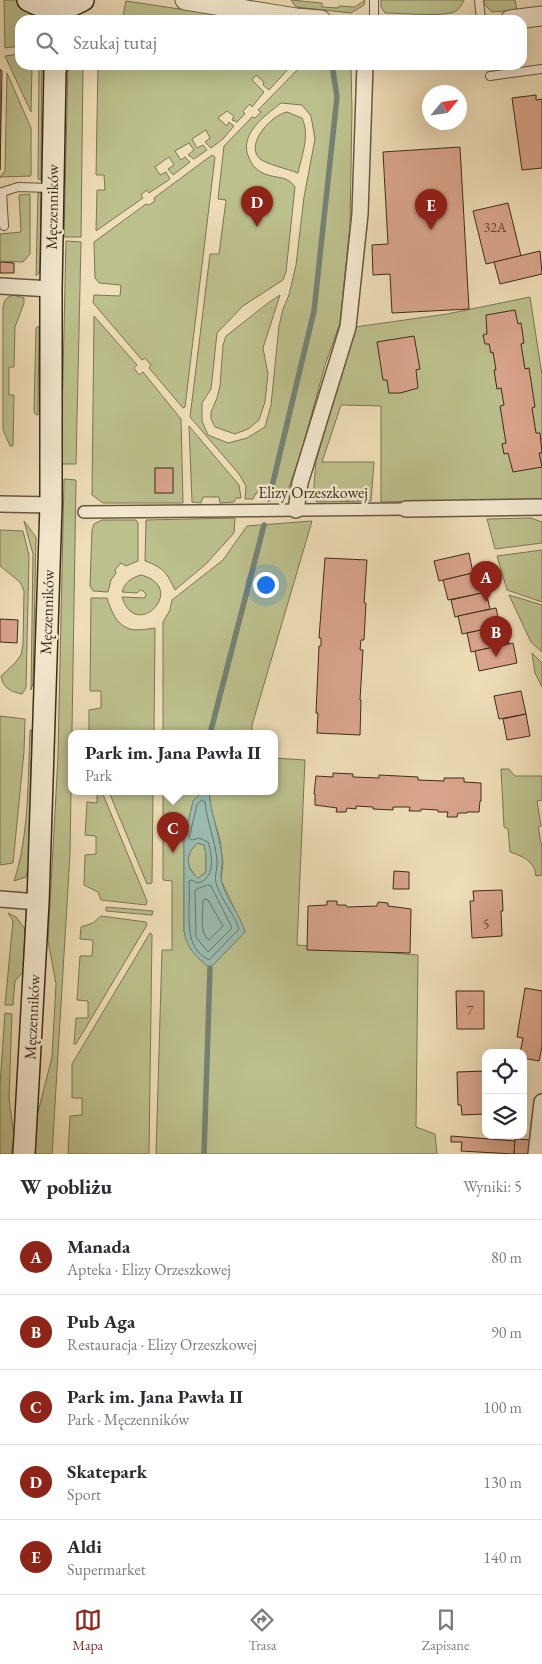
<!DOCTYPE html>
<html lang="pl">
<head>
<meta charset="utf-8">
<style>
	:root { --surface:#fff; --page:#f2f2f3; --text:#2b2b33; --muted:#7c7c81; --line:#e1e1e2; --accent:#8f2418 }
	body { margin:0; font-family:"EB Garamond",serif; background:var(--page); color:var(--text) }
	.controls { position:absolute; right:15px; bottom:15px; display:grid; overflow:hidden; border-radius:10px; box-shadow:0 5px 20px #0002 }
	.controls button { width:45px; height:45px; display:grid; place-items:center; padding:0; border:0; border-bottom:1px solid var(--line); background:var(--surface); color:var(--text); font:25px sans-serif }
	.compass { position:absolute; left:422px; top:85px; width:45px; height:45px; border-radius:50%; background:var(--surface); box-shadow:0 5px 20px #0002; rotate:61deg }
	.you { position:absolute; left:265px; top:584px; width:18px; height:18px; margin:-12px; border:4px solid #fff; border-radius:50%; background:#1a73e8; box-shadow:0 0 0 8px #1a73e833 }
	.badge { display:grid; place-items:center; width:32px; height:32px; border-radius:50%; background:var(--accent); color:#fff; font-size:16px; font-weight:700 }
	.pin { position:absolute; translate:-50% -41px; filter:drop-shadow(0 1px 2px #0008) }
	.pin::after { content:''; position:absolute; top:26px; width:18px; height:15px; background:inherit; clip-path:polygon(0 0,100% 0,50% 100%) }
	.popup { position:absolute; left:68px; top:730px; width:210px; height:65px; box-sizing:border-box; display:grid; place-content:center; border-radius:10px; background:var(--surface); filter:drop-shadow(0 1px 4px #0005); font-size:16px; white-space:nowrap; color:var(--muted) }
	.popup b { font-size:19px; color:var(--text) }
	.popup::after { content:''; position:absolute; left:50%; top:100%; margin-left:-10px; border:10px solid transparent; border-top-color:var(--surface) }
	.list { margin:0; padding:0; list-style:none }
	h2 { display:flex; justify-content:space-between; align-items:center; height:65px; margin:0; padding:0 20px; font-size:21px }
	h2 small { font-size:16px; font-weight:400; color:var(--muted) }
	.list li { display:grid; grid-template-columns:32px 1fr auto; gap:15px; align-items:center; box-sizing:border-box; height:75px; padding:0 20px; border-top:1px solid var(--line) }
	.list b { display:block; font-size:19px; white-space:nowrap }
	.list p { margin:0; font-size:16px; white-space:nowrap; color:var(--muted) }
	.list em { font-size:16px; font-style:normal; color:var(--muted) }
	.icon { flex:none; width:28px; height:28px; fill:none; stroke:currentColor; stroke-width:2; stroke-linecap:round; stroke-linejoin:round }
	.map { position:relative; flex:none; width:542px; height:1154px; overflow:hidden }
	.search { position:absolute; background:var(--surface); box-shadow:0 5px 20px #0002; left:15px; right:15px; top:15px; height:55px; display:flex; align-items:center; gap:12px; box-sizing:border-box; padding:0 18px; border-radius:15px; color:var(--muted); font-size:19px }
	.sheet { height:440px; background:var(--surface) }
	nav { display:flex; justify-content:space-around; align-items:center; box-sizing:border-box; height:70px; border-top:1px solid var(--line); background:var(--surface); font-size:14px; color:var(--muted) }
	nav a { display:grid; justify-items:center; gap:2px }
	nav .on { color:var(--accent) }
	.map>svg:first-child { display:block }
	.green { fill:#bcc08d; stroke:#7b7653; fill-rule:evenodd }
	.water { fill:#9abcb0; stroke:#748274; fill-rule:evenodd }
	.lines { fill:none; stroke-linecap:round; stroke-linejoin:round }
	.shore { stroke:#6a7464; stroke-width:1 }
	.stream { stroke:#748274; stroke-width:5.5 }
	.building { fill:#daa58c; stroke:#3a2c19 }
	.service-casing { stroke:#675841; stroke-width:10 }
	.pedestrian-casing { stroke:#675841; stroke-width:14 }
	.minor-casing { stroke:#675841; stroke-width:18 }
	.tertiary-casing { stroke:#675841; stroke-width:21 }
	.secondary-casing { stroke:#3a2c19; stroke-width:24 }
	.service { stroke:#f5ead1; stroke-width:8 }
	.pedestrian { stroke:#f5ead1; stroke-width:11 }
	.minor { stroke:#f5ead1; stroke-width:15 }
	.tertiary { stroke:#f5ead1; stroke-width:19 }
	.secondary { stroke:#f5ead1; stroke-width:21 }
	.labels { text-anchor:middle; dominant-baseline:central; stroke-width:5; stroke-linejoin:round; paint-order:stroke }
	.number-label { font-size:14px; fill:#624a36 }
	.street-label { font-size:16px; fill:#3a2c19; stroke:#f5ead1 }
</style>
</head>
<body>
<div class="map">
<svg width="542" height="1154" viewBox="0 0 542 1154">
	<rect width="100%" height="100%" fill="#efdeb8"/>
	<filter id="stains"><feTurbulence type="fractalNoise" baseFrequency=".004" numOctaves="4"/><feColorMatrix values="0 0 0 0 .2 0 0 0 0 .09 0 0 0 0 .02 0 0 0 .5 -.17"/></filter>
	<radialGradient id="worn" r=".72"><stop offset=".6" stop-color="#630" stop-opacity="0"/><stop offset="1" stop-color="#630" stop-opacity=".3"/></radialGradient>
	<g class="green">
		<polygon points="4,0 24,0 28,7 31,20 20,20 20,46 5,48"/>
		<polygon points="291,0 322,3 322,7 338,8 339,6 355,7 365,0 364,5 351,13 296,7"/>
		<path d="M381 0H464C462 5 459 10 454 12 443 17 399 13 385 13L381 7Z"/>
		<polygon points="484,0 515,0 517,10 492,12 484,4"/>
		<polygon points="126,1 253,20 122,20"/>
		<polygon points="20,54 20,65 32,65 31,112 5,56"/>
		<polygon points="39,65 42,65 41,180 38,179"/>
		<polygon points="68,65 83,65 81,237 64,237"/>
		<polygon points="98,65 292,65 269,90 263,85 264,82 256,75 252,80 264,92 252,107 250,104 243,111 245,114 237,122 232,120 234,116 227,111 218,118 227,126 229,122 234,126 223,139 211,148 205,142 210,138 206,130 192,139 197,148 203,145 207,150 194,159 188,155 194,150 189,143 175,151 181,160 185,157 190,162 173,175 168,169 174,165 169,157 155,167 160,175 166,172 170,179 149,193 147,190 141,195 143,198 96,231 97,190 105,190 104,175 96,175"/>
		<path d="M302 65H351L352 110 350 225 340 323 325 365 301 453 285 499 273 500 277 493H256L253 499H245L246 486 239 474 190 417 210 254H219L226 200 218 199 224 146 252 117 255 118 261 112 258 110ZM281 103 302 105 311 116 315 139 304 197 296 265 289 295 283 309 279 326 271 405 265 427 247 438 228 443 208 435 202 421V403L211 389 217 333 243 306 283 280 286 272 295 187C287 175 277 179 265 174 257 171 252 165 249 158 238 134 265 116 281 103Z"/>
		<polygon points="7,73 31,128 31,176 0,177 5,171"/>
		<path d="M287 112 302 118C310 135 302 155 298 173 288 169 265 164 259 158 245 143 273 114 287 112Z"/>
		<polygon points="212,155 215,157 185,407 183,408 149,368 151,365 145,358 142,360 93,303 94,295 120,296 121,285 99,283 95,278 94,242 146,204 149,205 155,201 154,198"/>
		<polygon points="38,192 41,193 40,266 39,273 36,276"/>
		<polygon points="30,194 30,254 23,262 0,261 0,234 21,232 19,195"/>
		<polygon points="66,241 81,242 76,464 61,464"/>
		<path d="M13 295 24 298V303L15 327 14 367H9V395H14L13 446H10L3 430V310C3 302 5 298 13 295Z"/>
		<polygon points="280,295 263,348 268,374 265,402 259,420 248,429 235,434 215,427 211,419 211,412 217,398 220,386 223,345 226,336 268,303"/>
		<polygon points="530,297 542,375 542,499 381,502 381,406 341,405 322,462 374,462 371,501 317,502 313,497 316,461 355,327 447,314"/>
		<polygon points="94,316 137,365 134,368 139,375 143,372 181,419 183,503 103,503 92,495"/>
		<polygon points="39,326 38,415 35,414 34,411 36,328"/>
		<polygon points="189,426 239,485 241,498 236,498 234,502 220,503 219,497 203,497 201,503 192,502"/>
		<polygon points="64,479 76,480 70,854 52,1154 35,1154 37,1116 52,1057 56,984 48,941 58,757"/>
		<path d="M235 518 234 533 206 564 175 590C167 573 163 567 145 561L146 520Z"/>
		<polygon points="531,518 542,522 542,543 495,549 487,519"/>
		<polygon points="102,520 136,520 138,523 138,561 126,566 121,563 115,570 116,573 111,580 108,592 93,591 90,586 92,530 94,524"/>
		<polygon points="24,521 36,537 33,683 31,690 33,554"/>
		<polygon points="312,521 252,725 252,734 163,734 163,622 170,610 172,600 223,560 247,526"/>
		<path d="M0 530 23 531 29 555 26 688 22 694C11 692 3 688 1 676L15 663 21 655 23 645 24 591 20 582 0 566Z"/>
		<polygon points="542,550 542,602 507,590 497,556"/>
		<path d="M141 575C189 587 136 643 122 597L145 598 146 594 143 591 140 590 137 593 122 592C125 582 131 578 141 575Z"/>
		<polygon points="509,595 542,605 542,652 531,642"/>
		<path d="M91 598H107C111 610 116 625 130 629 137 631 148 629 155 628L154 734H89V710L101 708V691H90Z"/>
		<polygon points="532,653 542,663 542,687 535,673"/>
		<polygon points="0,716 25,719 24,752 13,863 0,865"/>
		<path d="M30 730H32L29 864 26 877 14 881C29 837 28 778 30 730Z"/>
		<polygon points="274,758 305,760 297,945 418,955 416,1127 435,1134 437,1154 156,1154 162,950 172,950 172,881 163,880 163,792 202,792 193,802 184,840 184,931 210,968 245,932 221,880 223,863 220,840 211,809 209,792 274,792"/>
		<path d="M501 769H509L515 776H542V800L537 801 541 826 538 827 542 848V875L536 876C535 861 522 856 510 852L508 829 504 827Z"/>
		<polygon points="97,792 102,792 147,901 146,905 101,900 98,892 84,885 85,855 96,854 96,836 85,835 87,802 97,803"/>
		<polygon points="109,792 153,792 152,883 147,884"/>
		<path d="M198 843 204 845 206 854V872L198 878C185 867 185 853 198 843Z"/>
		<polygon points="106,907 153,911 152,915 106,911"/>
		<polygon points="8,913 16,917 25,929 23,972 15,981 13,1005 5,1005 13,921"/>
		<polygon points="101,916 146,922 147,925 76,1044 74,1044 76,1018 88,1018 88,1001 77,1000 80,956 92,956 93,940 80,939 81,927 93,923"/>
		<polygon points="150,933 152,934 149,1154 68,1154 70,1116 82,1115 82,1098 72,1098 72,1064"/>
		<polygon points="5,1013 12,1014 9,1099 14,1137 11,1154 0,1154 0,1085"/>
	</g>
	<path class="water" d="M202 792H209C211 814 219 834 222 856 223 865 219 875 222 883 227 900 240 914 245 932L210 968C197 958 186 948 184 931V840L193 801ZM198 843 204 845 206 854V872L198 878C185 868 185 853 198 843Z"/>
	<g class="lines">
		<g class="shore">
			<path d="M202 800 205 802C207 822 215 840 217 860 218 868 214 876 216 883 221 900 234 913 239 929L209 960C187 949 189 926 189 905 190 897 189 889 189 881L191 880C196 882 198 884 203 881 215 873 212 855 208 842L199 838 192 840 189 838 197 805Z"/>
			<polygon points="208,885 211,886 232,928 208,952 196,937 195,891 197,889"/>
			<path d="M205 899 208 900 223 926 209 940C199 933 203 912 203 901Z"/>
		</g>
		<g class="stream">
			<polyline points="269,499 314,311 337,97 332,65"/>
			<polyline points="210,734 264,525"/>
			<polyline points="204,1154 210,968"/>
		</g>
	</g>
	<g class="building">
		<polygon points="0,69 2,71 0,170"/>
		<polygon points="536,95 536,100 542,99 542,168 522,170 512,98"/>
		<polygon points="460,147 469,309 392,313 390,274 373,275 372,245 388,244 383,152"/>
		<polygon points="508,203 521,256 486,264 473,211"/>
		<polygon points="540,251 542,274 500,284 494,262"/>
		<polygon points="0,262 14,263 14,273 0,273"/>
		<polygon points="515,310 518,324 521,323 524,343 521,344 525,369 529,368 535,407 532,408 536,433 540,433 542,453 539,453 542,467 513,472 508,453 504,454 502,444 506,443 500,406 504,405 501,388 497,389 494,370 496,370 493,352 491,353 489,344 485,344 483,335 487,334 486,315"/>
		<polygon points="414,336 420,369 416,370 418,388 400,393 389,393 387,380 383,380 377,342"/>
		<rect x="155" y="468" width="18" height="25"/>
		<polygon points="469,553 473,573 439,581 434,561"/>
		<polygon points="325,558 367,560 364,603 366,603 364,640 361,640 360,650 363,650 360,700 361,700 360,735 317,733 318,713 316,713 319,646 321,646 321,638 319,638"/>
		<polygon points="473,573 478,573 482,593 448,600 443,580"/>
		<polygon points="486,592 490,609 455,617 451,600"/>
		<polygon points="496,608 500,626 462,634 458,616"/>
		<polygon points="0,619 18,620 17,643 0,642"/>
		<polygon points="505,625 509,644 471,652 467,633"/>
		<polygon points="513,643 517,663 479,671 475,651"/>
		<polygon points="521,691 526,714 499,719 494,696"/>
		<polygon points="526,714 530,736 507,740 503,719"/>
		<polygon points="333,773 353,774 353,777 379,778 379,775 418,777 418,780 444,781 444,778 464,778 464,782 481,783 481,801 480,801 479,812 467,812 467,813 458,813 457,817 447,817 448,812 438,812 438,810 421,809 421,811 409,811 410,807 393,807 393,810 373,809 373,807 356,806 356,809 347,808 346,812 336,812 337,808 315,805 315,794 314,794 316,776 333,777"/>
		<polygon points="394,871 409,872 409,889 393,889"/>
		<polygon points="502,890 503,911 501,911 502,936 472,938 470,901 474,901 473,891"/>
		<polygon points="327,901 337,901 337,905 346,905 347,907 377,906 378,902 388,903 388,906 411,909 410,953 307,950 308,906 327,905"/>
		<polygon points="525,988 542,991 542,1046 539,1061 523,1058 523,1053 520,1053 523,1038 517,1037"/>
		<polygon points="456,991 484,991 484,1029 457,1029"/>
		<polygon points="486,1071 484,1114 462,1115 461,1105 458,1105 457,1072"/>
		<polygon points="451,1136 515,1141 514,1154 461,1151 462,1142 451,1142"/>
		<polygon points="515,1139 533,1140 532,1154 514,1154"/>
	</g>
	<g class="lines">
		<g class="service-casing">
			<g id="service">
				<polyline points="479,0 481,20"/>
				<polyline points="374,20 374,0"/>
				<polyline points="490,76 542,69"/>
				<polyline points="4,226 2,192 18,187 51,188"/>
			</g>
		</g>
		<g class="pedestrian-casing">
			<polyline id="pedestrian" points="84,512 406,509"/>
		</g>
		<g class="minor-casing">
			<g id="minor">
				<polyline points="0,286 51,289"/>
				<polyline points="0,504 51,505"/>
				<polyline points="406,509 542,507"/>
				<polyline points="296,510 300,483 348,327 360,214 365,65"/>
				<polyline points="0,899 38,902"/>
				<polyline points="536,1154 542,1102"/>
			</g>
		</g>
		<g class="tertiary-casing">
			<g id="tertiary">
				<polyline points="185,0 296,18 321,20"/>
				<polyline points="510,20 542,16"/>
			</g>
		</g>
		<g class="secondary-casing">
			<g id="secondary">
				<path d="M28 0C50 11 61 12 83 0"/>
				<polyline points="24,1154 38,902 51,505 51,289 55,70 57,65"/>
			</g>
		</g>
		<use href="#service" class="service"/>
		<use href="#pedestrian" class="pedestrian"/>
		<use href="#minor" class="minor"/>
		<use href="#tertiary" class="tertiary"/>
		<use href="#secondary" class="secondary"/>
	</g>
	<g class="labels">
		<g class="number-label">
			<text x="495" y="227">32A</text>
			<text x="486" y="924">5</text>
			<text x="470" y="1010">7</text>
		</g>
		<g class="street-label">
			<text transform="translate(52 207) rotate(-89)">Męczenników</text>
			<text x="313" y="492">Elizy Orzeszkowej</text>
			<text transform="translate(47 612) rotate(-88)">Męczenników</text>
			<text transform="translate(32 1017) rotate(-87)">Męczenników</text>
		</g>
	</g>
	<rect width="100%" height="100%" filter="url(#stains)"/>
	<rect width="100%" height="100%" fill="url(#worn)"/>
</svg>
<div class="controls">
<button><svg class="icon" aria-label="locate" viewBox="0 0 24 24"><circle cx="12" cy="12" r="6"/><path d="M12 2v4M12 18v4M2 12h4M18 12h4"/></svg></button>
<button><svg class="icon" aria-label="layers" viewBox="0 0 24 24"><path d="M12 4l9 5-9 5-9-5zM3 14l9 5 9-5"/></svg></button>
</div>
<svg class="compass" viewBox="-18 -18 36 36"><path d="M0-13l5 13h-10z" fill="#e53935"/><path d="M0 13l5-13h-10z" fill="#7c7c81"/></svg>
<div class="you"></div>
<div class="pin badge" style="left:486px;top:602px">A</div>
<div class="pin badge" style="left:496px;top:657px">B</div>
<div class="pin badge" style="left:173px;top:853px">C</div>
<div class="popup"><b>Park im. Jana Pawła II</b>Park</div>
<div class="pin badge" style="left:257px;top:227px">D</div>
<div class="pin badge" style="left:431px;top:230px">E</div>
<div class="search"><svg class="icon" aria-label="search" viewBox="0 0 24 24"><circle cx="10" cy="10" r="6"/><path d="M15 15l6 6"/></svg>Szukaj tutaj</div>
</div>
<section class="sheet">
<h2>W pobliżu<small>Wyniki: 5</small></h2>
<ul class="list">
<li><span class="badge">A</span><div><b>Manada</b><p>Apteka · Elizy Orzeszkowej</p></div><em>80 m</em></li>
<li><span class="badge">B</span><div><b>Pub Aga</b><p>Restauracja · Elizy Orzeszkowej</p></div><em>90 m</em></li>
<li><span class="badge">C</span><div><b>Park im. Jana Pawła II</b><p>Park · Męczenników</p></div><em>100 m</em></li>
<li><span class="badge">D</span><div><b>Skatepark</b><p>Sport</p></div><em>130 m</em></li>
<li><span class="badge">E</span><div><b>Aldi</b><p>Supermarket</p></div><em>140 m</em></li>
</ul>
</section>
<nav>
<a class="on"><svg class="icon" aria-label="map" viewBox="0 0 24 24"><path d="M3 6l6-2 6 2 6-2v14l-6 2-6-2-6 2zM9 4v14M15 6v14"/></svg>Mapa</a>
<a><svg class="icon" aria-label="directions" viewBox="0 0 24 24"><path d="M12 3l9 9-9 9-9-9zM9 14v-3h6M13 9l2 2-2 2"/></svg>Trasa</a>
<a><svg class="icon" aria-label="saved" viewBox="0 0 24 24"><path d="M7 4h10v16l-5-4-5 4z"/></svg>Zapisane</a>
</nav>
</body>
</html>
